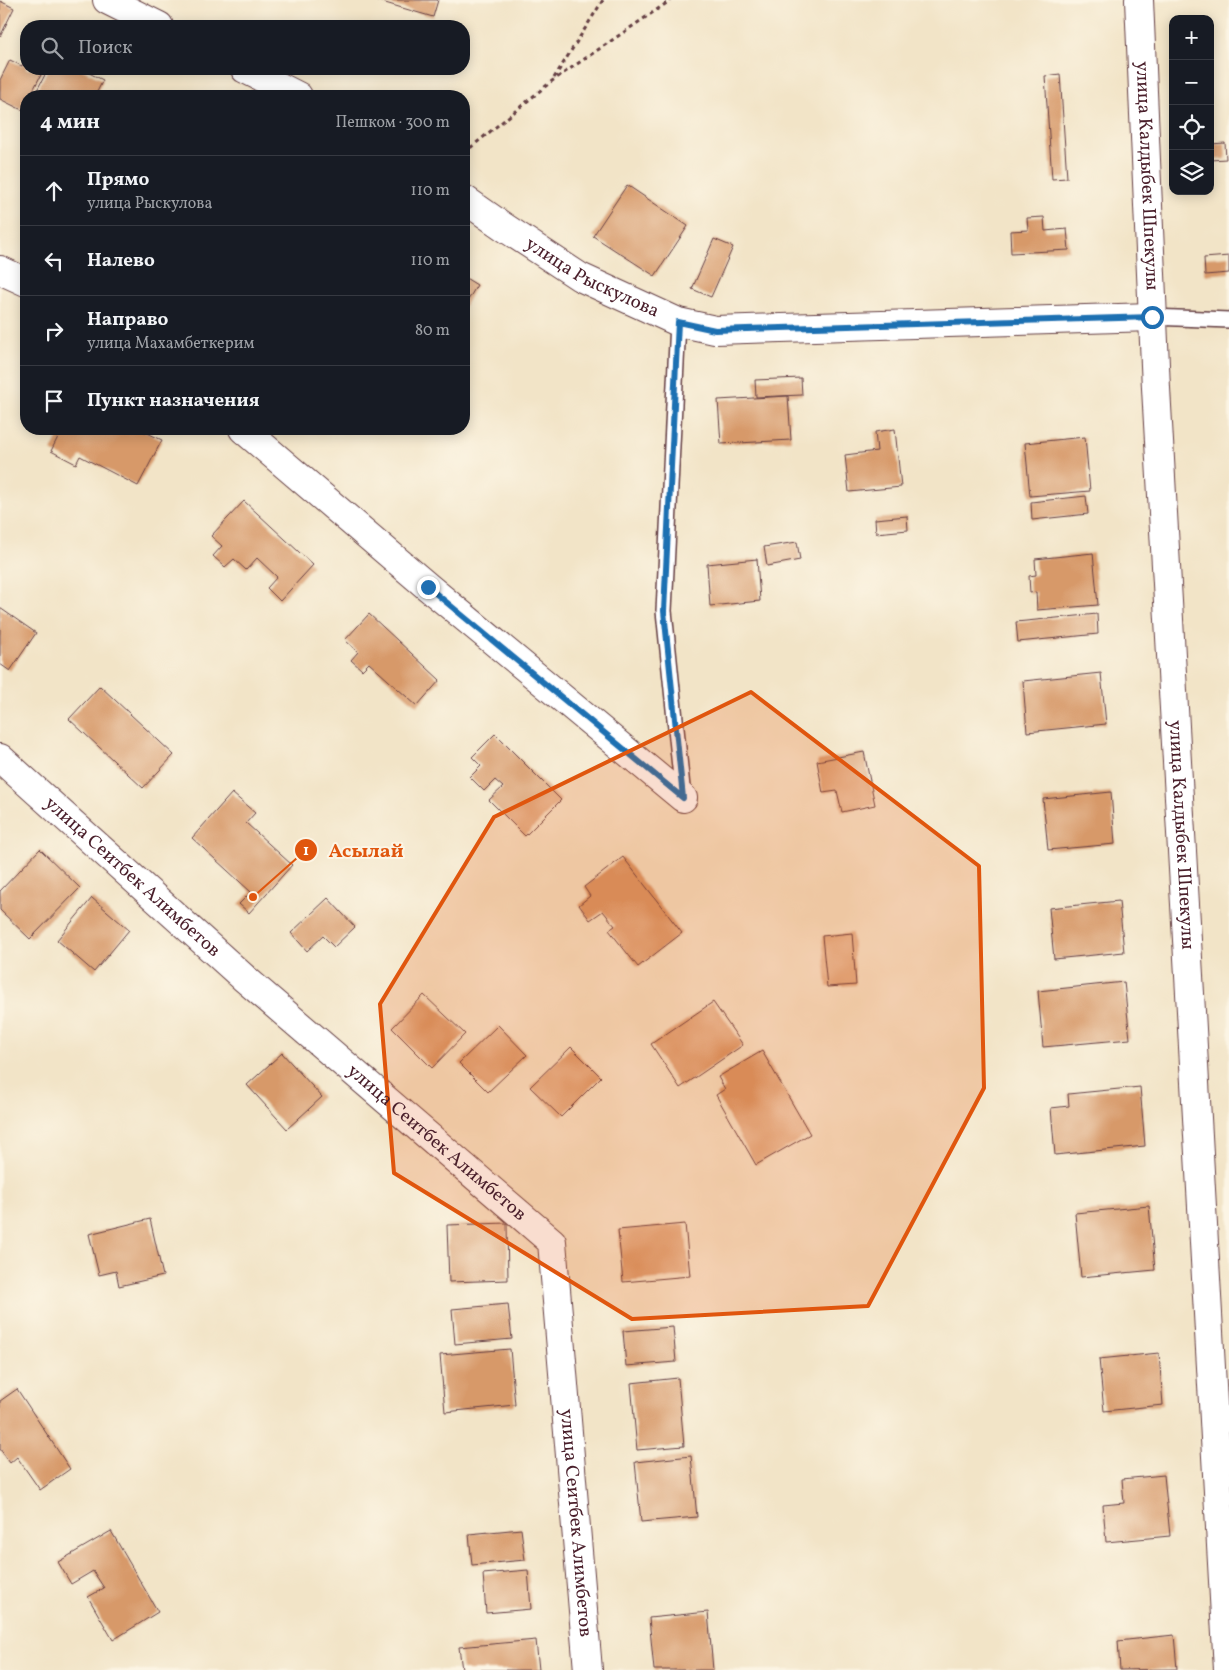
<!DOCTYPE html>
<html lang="ru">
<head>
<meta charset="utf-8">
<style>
	:root { --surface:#171b24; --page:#20242c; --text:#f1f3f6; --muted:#9ea1a6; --line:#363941 }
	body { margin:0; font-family:Vollkorn,serif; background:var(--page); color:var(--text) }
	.controls { position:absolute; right:15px; top:15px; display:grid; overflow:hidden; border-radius:10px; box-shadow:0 2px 12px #0003 }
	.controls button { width:45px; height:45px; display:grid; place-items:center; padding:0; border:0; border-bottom:1px solid var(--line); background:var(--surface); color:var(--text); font:25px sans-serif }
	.stop { position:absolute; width:15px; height:15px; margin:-11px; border:4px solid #1f6fb2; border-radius:50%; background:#fff }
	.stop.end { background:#1f6fb2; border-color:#fff; box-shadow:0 1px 5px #0008 }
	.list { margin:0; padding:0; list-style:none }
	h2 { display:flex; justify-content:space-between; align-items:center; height:65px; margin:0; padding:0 20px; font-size:21px }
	h2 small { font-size:16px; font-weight:400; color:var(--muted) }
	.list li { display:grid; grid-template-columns:32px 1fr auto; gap:15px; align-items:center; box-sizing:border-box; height:70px; padding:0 20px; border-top:1px solid var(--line) }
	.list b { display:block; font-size:19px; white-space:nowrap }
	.list p { margin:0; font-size:16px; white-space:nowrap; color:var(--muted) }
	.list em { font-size:16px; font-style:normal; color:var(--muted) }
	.icon { flex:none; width:28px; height:28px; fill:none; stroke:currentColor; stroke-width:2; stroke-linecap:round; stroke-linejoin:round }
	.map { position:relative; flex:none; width:1229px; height:1670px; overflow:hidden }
	.search { position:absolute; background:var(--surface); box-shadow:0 2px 12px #0003; left:20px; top:20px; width:450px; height:55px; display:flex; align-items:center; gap:12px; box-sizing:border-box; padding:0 18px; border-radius:20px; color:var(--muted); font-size:19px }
	.panel { position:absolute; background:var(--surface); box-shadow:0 2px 12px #0003; left:20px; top:90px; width:450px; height:345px; border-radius:20px }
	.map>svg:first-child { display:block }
	.building { fill:#d79969 }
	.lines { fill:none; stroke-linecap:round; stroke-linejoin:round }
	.service-casing { stroke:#633d42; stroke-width:18 }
	.minor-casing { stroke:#633d42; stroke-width:30 }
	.path { stroke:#633d42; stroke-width:3; stroke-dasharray:4 4; stroke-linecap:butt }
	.service { stroke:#fff; stroke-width:15 }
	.minor { stroke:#fff; stroke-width:28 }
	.route { stroke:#1f6fb2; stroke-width:6 }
	.marked { fill:#e0560e; fill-opacity:0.2; stroke:#e0560e; stroke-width:4; stroke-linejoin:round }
	.labels { text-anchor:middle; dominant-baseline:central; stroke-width:4; stroke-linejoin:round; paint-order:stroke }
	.street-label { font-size:19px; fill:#4a1f2b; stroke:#fcf5e5 }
	.leader { fill:none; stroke:#e0560e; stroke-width:2 }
	.callout-dot { fill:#e0560e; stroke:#fcf5e5; stroke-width:2 }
	.mark-label { font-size:15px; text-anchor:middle; font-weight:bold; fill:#fff }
	.callout-label { font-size:20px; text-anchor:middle; font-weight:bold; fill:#e0560e; stroke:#fcf5e5; stroke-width:4; stroke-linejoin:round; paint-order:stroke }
</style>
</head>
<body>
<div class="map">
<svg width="1229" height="1670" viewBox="0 0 1229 1670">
	<rect width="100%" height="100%" fill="#fcf5e5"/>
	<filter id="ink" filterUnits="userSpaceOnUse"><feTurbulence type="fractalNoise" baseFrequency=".02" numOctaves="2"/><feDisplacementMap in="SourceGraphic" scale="10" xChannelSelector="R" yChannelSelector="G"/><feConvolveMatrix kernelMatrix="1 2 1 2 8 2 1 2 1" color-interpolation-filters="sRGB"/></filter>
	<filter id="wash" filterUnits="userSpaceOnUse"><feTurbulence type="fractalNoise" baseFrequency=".0096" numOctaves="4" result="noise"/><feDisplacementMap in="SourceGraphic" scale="20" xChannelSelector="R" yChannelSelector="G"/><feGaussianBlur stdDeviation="1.12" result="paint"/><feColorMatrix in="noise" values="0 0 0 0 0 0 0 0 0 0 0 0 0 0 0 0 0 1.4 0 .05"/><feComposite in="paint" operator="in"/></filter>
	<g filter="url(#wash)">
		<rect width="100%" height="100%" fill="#f2e4c7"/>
		<g id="blocks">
			<g class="building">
				<polygon points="375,0 438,0 433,17"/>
				<polygon points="0,1 14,8 0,37"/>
				<polygon points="26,57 26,69 44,69 30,96 26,96 26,105 24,111 0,99 0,80 10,60 22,66"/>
				<polygon points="48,69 81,69 103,80 95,96 34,96"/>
				<polygon points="1060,74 1067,178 1052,179 1045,76"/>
				<polygon points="1225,143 1226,159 1210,160 1210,144"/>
				<polygon points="627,185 688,226 655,276 593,236"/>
				<polygon points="1044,217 1045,231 1067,229 1069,250 1011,253 1010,231 1028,230 1027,218"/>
				<polygon points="714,239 733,247 711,297 692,289"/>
				<polygon points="1229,256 1229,273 1205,275 1204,258"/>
				<polygon points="464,277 477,285 464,307"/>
				<polygon points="801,378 802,395 756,397 755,380"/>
				<polygon points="788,396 791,440 721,444 718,400"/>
				<polygon points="62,429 139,429 162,440 138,486 80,456 76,464 51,451"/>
				<polygon points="895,429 901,487 849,492 845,455 877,451 875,432"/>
				<polygon points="1085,437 1090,491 1030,496 1025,443"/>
				<polygon points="1086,496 1088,514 1032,520 1031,502"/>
				<polygon points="244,501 313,565 280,601 267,588 277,577 257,558 246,570 234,559 225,567 213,556 222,546 211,536"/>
				<polygon points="907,516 908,530 876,533 875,519"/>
				<polygon points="797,542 800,560 767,566 764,547"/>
				<polygon points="1093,553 1098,605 1037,610 1036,592 1030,593 1029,576 1036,575 1035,559"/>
				<polygon points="757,559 760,601 710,606 707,564"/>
				<polygon points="0,608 36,633 10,671 0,664"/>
				<polygon points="369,614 440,680 417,706 369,663 362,670 351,660 358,652 345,640"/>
				<polygon points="1097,614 1098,634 1018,642 1016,622"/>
				<polygon points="1101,673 1106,724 1027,732 1023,681"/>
				<polygon points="100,686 174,755 143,788 69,719"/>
				<polygon points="495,734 561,800 525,836 489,800 503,787 495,780 484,791 470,777 481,766 472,757"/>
				<polygon points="864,752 875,805 842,812 837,791 823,793 817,761"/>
				<polygon points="1111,792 1115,844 1048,850 1043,799"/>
				<polygon points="232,793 255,813 246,823 292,865 249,913 239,904 251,892 192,838"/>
				<polygon points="40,849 80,888 30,939 0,910 0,891"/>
				<polygon points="623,857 682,933 638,967 609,930 615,926 603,911 590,920 579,905 590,896 584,887"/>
				<polygon points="92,898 129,930 94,972 57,940"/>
				<polygon points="328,898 355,927 334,947 323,936 307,951 291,933"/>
				<polygon points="1119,901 1124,952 1054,959 1049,908"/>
				<polygon points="852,933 856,985 827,987 822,936"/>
				<polygon points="1124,982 1130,1039 1043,1047 1038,991"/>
				<polygon points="424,995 465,1034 432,1068 392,1028"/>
				<polygon points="713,1002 743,1045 680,1088 651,1044"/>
				<polygon points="498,1025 527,1055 488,1092 459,1063"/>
				<polygon points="571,1047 601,1077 561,1117 530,1087"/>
				<polygon points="762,1051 810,1134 756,1165 716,1095 725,1089 718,1077"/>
				<polygon points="282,1053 322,1097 287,1129 247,1085"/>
				<polygon points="1140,1087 1145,1146 1055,1155 1051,1108 1069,1106 1068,1094"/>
				<polygon points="1149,1206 1155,1270 1081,1277 1075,1213"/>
				<polygon points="150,1219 163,1276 119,1286 116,1271 99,1275 89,1234"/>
				<polygon points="507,1223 508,1280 449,1282 447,1225"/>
				<polygon points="685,1224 690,1276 623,1282 618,1230"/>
				<polygon points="508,1304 512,1339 455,1344 452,1309"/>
				<polygon points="673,1327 676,1362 626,1366 623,1331"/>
				<polygon points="510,1349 515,1405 445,1412 440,1355"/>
				<polygon points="1159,1353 1163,1405 1104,1411 1099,1359"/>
				<polygon points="678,1378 684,1446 637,1450 631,1383"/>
				<polygon points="17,1389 70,1469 40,1490 17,1457 10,1463 0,1449 0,1401"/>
				<polygon points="691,1456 697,1517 641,1522 635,1462"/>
				<polygon points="1164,1475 1170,1536 1106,1542 1103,1505 1124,1503 1122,1479"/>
				<polygon points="521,1529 525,1560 472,1565 469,1534"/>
				<polygon points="111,1531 158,1612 113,1640 88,1597 104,1588 93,1571 71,1584 58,1562"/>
				<polygon points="528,1570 531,1609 486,1613 483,1574"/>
				<polygon points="708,1612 713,1670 654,1670 649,1618"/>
				<polygon points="1174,1635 1177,1669 1120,1670 1118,1641"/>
				<polygon points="536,1640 539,1670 462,1670 459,1647"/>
			</g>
		</g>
	</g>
	<g filter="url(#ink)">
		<use href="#blocks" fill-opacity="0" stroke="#633d42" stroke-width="1"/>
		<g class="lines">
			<g class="service-casing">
				<g id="service">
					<polyline points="1152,317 1229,320"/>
					<polyline points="678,322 664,611 683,797"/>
				</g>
			</g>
			<g class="minor-casing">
				<g id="minor">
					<polyline points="107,0 159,26"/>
					<path id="s1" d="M1139 0 1156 388 1228 1670"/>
					<polyline points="245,69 298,96"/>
					<path id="s2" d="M464 199 504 227 580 277 678 322 715 330 1152 317"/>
					<polyline points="0,270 26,282"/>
					<polyline points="243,429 428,587 683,798"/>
					<path id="s3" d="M0 758 244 978 552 1242 588 1670"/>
				</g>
			</g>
			<g class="path">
				<polyline points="554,78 603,0"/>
				<polyline points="464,153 552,81 671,0"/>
			</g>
			<use href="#service" class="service"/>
			<use href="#minor" class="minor"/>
		</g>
	</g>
	<g class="lines" filter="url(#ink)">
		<polyline class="route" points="428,587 683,798 664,611 678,322 715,330 1152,317"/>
	</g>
	<path class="marked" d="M751 692 979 866 984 1088 868 1306 632 1319 394 1173 380 1004 494 817Z"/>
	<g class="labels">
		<g class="street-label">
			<text stroke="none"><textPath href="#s1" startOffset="176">улица Калдыбек Шпекулы</textPath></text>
			<text stroke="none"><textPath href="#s2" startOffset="151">улица Рыскулова</textPath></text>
			<text stroke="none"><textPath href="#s1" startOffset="836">улица Калдыбек Шпекулы</textPath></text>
			<text stroke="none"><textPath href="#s3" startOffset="178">улица Сеитбек Алимбетов</textPath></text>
			<text stroke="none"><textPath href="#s3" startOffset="582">улица Сеитбек Алимбетов</textPath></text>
			<text stroke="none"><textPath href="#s3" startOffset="1016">улица Сеитбек Алимбетов</textPath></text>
		</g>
	</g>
	<path class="leader" d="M253 897L306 850"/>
	<g class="callout-dot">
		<circle cx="253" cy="897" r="5"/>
		<circle cx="306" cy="850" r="12"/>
	</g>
	<g class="mark-label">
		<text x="306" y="855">1</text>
	</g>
	<g class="callout-label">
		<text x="366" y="857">Асылай</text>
	</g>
</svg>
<div class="controls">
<button>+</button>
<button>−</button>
<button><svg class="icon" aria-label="locate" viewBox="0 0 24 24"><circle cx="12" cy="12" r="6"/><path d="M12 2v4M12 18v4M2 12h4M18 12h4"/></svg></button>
<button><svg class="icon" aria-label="layers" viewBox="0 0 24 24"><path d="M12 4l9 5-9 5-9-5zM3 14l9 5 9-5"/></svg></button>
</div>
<div class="stop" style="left:1152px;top:317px"></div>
<div class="stop end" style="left:428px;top:587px"></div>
<div class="search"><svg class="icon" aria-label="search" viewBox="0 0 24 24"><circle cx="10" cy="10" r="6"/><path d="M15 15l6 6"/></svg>Поиск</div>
<section class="panel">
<h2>4 мин<small>Пешком · 300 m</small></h2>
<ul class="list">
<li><svg class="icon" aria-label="ahead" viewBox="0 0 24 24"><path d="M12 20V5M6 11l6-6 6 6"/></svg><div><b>Прямо</b><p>улица Рыскулова</p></div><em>110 m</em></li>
<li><svg class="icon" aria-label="left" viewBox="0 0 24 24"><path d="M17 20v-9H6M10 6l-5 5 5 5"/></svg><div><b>Налево</b></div><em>110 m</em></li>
<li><svg class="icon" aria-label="right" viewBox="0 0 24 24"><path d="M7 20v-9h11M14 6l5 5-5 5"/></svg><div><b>Направо</b><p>улица Махамбеткерим</p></div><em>80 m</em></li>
<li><svg class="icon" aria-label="arrive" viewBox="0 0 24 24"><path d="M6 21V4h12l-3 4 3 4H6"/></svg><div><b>Пункт назначения</b></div></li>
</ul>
</section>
</div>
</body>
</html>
